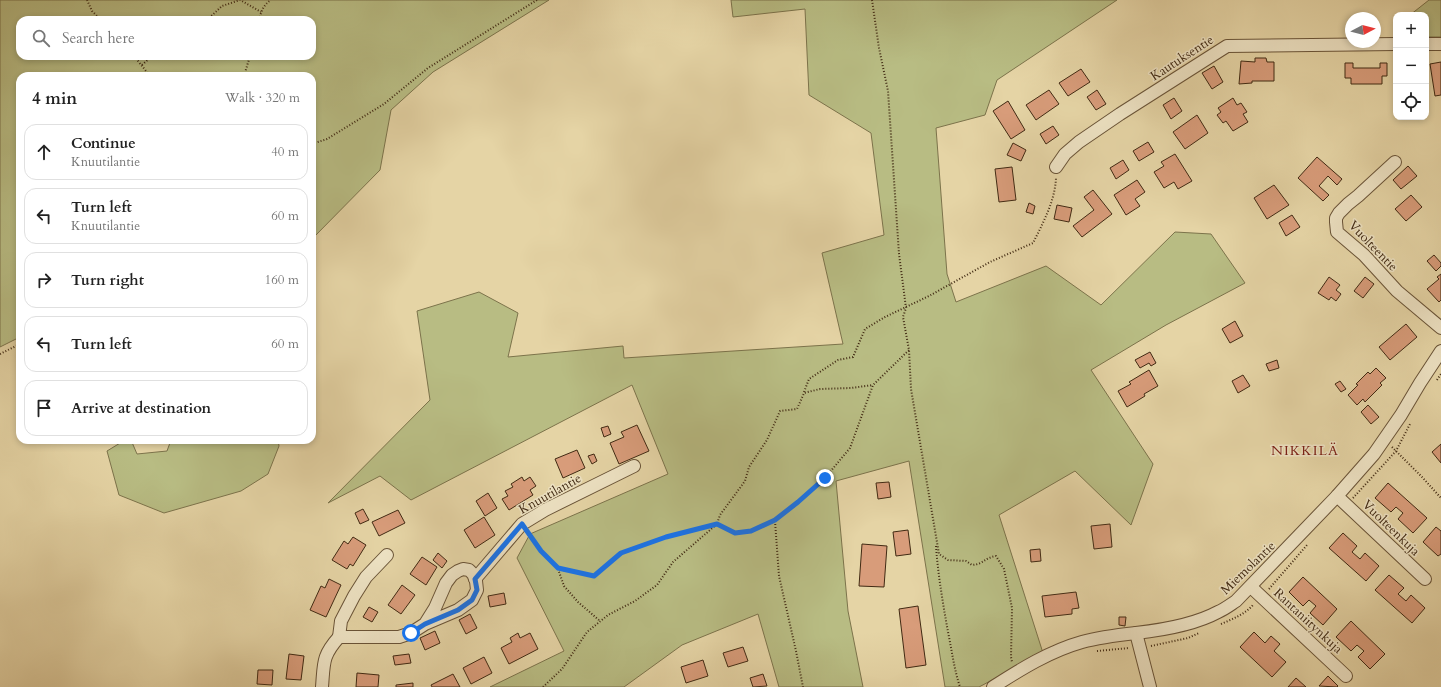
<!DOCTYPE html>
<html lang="en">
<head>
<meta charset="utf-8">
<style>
	:root { --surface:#fff; --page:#f2f2f2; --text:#222; --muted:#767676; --line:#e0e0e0 }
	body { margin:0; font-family:Cardo,serif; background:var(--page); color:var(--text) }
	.controls { position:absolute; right:12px; top:12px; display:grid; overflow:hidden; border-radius:8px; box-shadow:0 2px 6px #0003 }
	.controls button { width:36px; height:36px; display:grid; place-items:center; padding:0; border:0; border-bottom:1px solid var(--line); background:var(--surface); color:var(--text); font:20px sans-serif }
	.compass { position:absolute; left:1345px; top:12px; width:36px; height:36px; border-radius:50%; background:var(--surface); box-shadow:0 2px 6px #0003; rotate:83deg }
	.stop { position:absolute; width:12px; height:12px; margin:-9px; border:3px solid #1a73e8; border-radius:50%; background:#fff }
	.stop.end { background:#1a73e8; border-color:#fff; box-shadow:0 1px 4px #0008 }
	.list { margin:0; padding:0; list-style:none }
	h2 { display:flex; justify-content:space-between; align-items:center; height:52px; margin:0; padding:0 16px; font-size:17px }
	h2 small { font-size:13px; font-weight:400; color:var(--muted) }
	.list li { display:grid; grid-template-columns:26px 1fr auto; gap:12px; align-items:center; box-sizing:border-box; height:56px; margin:0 8px 8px; padding:0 8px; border:1px solid var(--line); border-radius:12px }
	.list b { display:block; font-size:15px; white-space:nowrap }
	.list p { margin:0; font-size:13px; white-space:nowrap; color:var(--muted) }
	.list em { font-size:13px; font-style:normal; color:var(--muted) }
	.icon { flex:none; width:22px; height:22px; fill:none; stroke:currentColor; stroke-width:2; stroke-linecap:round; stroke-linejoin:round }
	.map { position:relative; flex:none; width:1441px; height:687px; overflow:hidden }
	.search { position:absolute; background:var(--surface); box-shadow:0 2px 6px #0003; left:16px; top:16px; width:300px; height:44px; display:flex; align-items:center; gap:10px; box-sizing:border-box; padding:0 14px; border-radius:12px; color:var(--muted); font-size:15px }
	.panel { position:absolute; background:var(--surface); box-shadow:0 2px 6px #0003; left:16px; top:72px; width:300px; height:372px; border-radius:12px }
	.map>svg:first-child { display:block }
	.green { fill:#b8bc83; stroke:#7c734b; fill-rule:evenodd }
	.building { fill:#d89c7a; stroke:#412a13 }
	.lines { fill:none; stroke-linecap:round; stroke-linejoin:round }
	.minor-casing { stroke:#6a5438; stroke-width:14 }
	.path { stroke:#412a13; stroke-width:2; stroke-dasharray:1 2; stroke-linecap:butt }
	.minor { stroke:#eee3c4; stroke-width:12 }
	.route { stroke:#1a73e8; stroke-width:5 }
	.labels { text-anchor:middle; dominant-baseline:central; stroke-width:3; stroke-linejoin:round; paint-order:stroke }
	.street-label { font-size:13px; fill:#412a13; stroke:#eee3c4 }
	.neighbourhood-label { font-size:14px; letter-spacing:1px; fill:#7a1f14; stroke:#eee3c4 }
</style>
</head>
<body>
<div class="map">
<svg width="1441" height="687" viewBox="0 0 1441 687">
	<rect width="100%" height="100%" fill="#e5d4a5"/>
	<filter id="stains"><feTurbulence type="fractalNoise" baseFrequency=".005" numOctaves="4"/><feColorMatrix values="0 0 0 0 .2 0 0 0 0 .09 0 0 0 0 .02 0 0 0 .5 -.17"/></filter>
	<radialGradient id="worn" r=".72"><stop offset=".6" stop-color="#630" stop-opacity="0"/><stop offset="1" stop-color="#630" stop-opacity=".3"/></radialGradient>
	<g class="green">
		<path d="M0 0H549L433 72 391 110 380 170 312 239V76H20V337L0 347ZM20 20H312V56H20Z"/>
		<polygon points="731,0 1117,0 997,80 985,115 936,128 947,274 956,302 1046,266 1101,305 1175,232 1211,234 1245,283 1166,325 1091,370 1153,464 1131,525 1075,471 999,515 1043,653 979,687 945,687 909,461 836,481 848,611 863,687 779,687 758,614 682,645 624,687 490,687 564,651 517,558 530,534 668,474 632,385 411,500 380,476 328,503 430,400 417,311 479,292 518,313 508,357 623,346 624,358 843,344 822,253 884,235 871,133 809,95 805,9 733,17"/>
		<polygon points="1429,0 1441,0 1441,37 1426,37 1426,15 1410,15"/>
		<polygon points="125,440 131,440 137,454 167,451 171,440 278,440 279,446 268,474 241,491 164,513 119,495 107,451"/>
	</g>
	<g class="building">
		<polygon points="1255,58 1266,58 1267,62 1274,62 1274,81 1252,81 1252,83 1239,84 1241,61 1255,62"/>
		<polygon points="1441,62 1441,95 1435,96 1430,64"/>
		<polygon points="1345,63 1353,63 1353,68 1380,68 1380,63 1387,63 1387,76 1382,76 1382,84 1351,84 1351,78 1345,78"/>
		<polygon points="1214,66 1223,82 1212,89 1202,73"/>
		<polygon points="1081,69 1090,82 1068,96 1059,83"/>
		<polygon points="1049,90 1059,104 1036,120 1026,105"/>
		<polygon points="1097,90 1106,104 1096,110 1087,97"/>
		<polygon points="1174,98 1182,111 1171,119 1163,105"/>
		<polygon points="1233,98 1237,105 1241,103 1247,112 1243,114 1248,122 1233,131 1226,121 1223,123 1217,115 1221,112 1218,108"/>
		<polygon points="1008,101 1025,130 1011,139 993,111"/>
		<polygon points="1197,115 1208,133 1185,149 1173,132"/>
		<polygon points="1053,126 1059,135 1046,144 1040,134"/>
		<polygon points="1148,142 1154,152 1139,161 1133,151"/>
		<polygon points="1013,143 1026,150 1021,161 1007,155"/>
		<polygon points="1175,154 1192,181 1178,189 1174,182 1164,188 1154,172 1164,166 1161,162"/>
		<polygon points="1317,157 1342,179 1337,185 1328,176 1319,186 1329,195 1323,201 1298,178"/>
		<polygon points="1123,160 1129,170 1116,179 1110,168"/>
		<polygon points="1408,166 1417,176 1401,189 1393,180"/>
		<polygon points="1012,167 1016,200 999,202 995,169"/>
		<polygon points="1137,180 1145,192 1135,199 1140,206 1126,215 1114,195"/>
		<polygon points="1274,185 1289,205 1267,219 1254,198"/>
		<polygon points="1093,190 1112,214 1082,237 1073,226 1094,210 1084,197"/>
		<polygon points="1411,195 1422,207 1406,221 1395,209"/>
		<polygon points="1029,203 1035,206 1033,214 1026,212"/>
		<polygon points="1057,205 1072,208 1069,222 1054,219"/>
		<polygon points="1292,215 1300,227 1286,236 1279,223"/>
		<polygon points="1434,255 1441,263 1441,266 1436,271 1427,261"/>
		<polygon points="1441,274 1441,300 1439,302 1427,289 1439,279 1437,277"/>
		<polygon points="1329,277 1340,285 1336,290 1341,294 1336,301 1331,297 1329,300 1318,293"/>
		<polygon points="1365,277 1374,284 1363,298 1354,291"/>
		<polygon points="1235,321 1243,336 1230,343 1222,329"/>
		<polygon points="1406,324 1417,337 1390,360 1379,347"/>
		<polygon points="1150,352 1156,363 1151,366 1149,363 1140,368 1135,360"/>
		<polygon points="1277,360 1279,368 1269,371 1266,364"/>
		<polygon points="1376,368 1386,378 1380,383 1382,385 1365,402 1363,399 1357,405 1348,395 1358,385 1356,384 1368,372 1370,374"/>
		<polygon points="1149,370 1158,386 1144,394 1145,396 1127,407 1118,391 1131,384 1129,382"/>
		<polygon points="1243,375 1250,386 1238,393 1232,381"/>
		<polygon points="1340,381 1346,389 1341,392 1335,384"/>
		<polygon points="1368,405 1379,417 1371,424 1361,412"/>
		<polygon points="637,425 649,451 619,464 610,443 624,437 621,432"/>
		<polygon points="608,426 611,434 604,437 601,428"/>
		<polygon points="1441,444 1441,463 1432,452"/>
		<polygon points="577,450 585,468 563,478 555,459"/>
		<polygon points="594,454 597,461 592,464 588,456"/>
		<polygon points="522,477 524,481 530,477 536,486 530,490 533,495 509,510 502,499 508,496 505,491 513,487 511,484"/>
		<polygon points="889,482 891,497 878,499 876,483"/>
		<polygon points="1388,483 1427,518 1413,533 1398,519 1403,513 1396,507 1391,512 1375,498"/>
		<polygon points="488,493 497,508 485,516 476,501"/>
		<polygon points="363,509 369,520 360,524 355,513"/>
		<polygon points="398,510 405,523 379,536 372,522"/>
		<polygon points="484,517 495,535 475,548 464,530"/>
		<polygon points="1110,524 1112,547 1094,549 1091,526"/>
		<polygon points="1436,527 1441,531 1441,554 1438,556 1423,542"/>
		<polygon points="908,530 911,554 896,556 893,532"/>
		<polygon points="1343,533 1357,546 1352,552 1360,559 1365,553 1379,566 1366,581 1329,548"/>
		<polygon points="353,537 366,545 353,566 350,564 347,569 332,560 344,541 348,544"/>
		<polygon points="862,544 887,546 884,587 859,586"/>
		<polygon points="1040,549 1041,561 1031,562 1030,550"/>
		<polygon points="438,553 447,561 442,568 433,560"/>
		<polygon points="422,557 437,567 426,585 410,574"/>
		<polygon points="1389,575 1404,588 1398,594 1406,601 1411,595 1425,608 1412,623 1375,590"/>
		<polygon points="1303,577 1337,609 1323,625 1310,613 1316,606 1309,600 1303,606 1289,592"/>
		<polygon points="329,579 341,585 326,617 310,610 321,586 325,588"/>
		<polygon points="402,585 415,595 401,614 388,605"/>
		<polygon points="1076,592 1079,608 1072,609 1072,614 1045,617 1042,596"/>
		<polygon points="504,593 506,604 490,607 488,596"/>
		<polygon points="918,606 926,665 906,668 899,609"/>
		<polygon points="369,607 378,612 372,622 363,617"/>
		<polygon points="470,614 477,628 466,634 459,620"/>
		<polygon points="1119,617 1126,617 1125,626 1119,625"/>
		<polygon points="1351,621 1385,654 1370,669 1358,657 1364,651 1357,645 1351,651 1336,637"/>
		<polygon points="435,631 440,643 425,650 420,638"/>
		<polygon points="1254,632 1265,643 1271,636 1280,644 1274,651 1286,662 1272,677 1240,647"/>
		<polygon points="518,633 520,638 530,633 538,649 509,664 501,648 512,642 510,638"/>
		<polygon points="743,647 748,661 728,667 723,653"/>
		<polygon points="289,654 304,656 301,680 286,679"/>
		<polygon points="409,654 411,663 395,665 393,656"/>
		<polygon points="484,657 492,673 471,684 463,668"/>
		<polygon points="703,660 708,676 686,683 681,667"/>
		<polygon points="258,670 273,670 272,685 257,684"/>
		<polygon points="357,673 379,675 378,687 356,687"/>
		<polygon points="453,674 460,687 432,687 431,685"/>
		<polygon points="763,674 767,686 753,687 750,678"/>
		<polygon points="1328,676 1338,686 1337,687 1319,686"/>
		<polygon points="1296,678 1306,687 1288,687"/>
		<polygon points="413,683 413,687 396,687 396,685"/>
	</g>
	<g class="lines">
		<g class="minor-casing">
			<g id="minor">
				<polyline points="1426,44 1441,44"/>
				<polyline points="1395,162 1358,196 1348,204 1339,213 1336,218 1336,222 1337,232 1364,255 1397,291 1441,328"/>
				<polyline points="1056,167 1065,154 1079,142 1120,114 1227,46 1396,44"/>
				<polyline points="1337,496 1425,579"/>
				<polyline points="475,579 522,524 545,510 634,466"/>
				<polyline points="1251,587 1346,676"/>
				<polyline points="1136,633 1150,687"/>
				<polyline points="339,637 341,621 354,596 366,577 387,555"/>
				<path d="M322 687C324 663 322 656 339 637H399L411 633 425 624 458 610 472 600 477 590 476 581 473 574 469 570 463 569 458 571 452 575 446 583 435 608 425 624"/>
				<path d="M993 687C1021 669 1050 651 1082 642 1100 637 1118 635 1136 633 1163 630 1194 625 1218 612 1225 609 1230 605 1236 601L1337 496 1374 454 1401 415 1420 383 1441 351"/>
			</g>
		</g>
		<g class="path">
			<polyline points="87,0 92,11 101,20"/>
			<path d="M872 0 879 48 888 91 899 254 906 308 903 317 909 350 911 389 939 554 948 560 966 561 972 565C984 564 984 558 996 556L1004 569 1012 608 1011 657 1012 662"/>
			<polyline points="207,20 222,6 240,0 261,12"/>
			<path d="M259 20C261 12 263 5 271 0"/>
			<polyline points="134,56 150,76"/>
			<polyline points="142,65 152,56"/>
			<polyline points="244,76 250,56"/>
			<polyline points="312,144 327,139 384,104 428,68 537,0"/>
			<polyline points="0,354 20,344"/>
			<polyline points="1437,380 1441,374"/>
			<path d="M804 392 809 379 838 360 853 357 865 329 885 317 929 296 990 262 1033 243C1043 223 1055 201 1056 178"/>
			<polyline points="1392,447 1423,478 1441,498"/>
			<polyline points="1353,498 1396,451 1410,424"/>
			<polyline points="775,521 779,576 796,651 803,687"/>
			<polyline points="529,534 541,551 558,569 594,576 621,553 666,537 717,524 720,515 745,481 749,467 767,440 780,411 797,409 804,393 820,389 851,388 873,385"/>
			<path d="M936 546C938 575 943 604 948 632 952 651 954 669 960 687"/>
			<polyline points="558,569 564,586 578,602 600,621"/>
			<polyline points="1269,589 1307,545"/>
			<path d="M1221 624C1233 619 1245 614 1253 605"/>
			<polyline points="1151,646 1188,638 1199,633"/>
			<polyline points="1097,651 1129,648"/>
			<polyline points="543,687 562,669 587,632 608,615 635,601 657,585 673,562 717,524 735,533 751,531 775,521 798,503 825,478 850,448 873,385 909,350"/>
		</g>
		<use href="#minor" class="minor"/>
	</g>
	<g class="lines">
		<polyline class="route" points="411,633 425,624 458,610 472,600 477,590 475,579 522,524 541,551 558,568 594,576 621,553 666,537 717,524 735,533 751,531 775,520 798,502 825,478"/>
	</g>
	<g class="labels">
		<g class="street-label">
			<text transform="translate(1182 58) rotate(-33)">Kautuksentie</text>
			<text transform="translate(1373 246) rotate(46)">Vuolteentie</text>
			<text transform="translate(550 494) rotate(-29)">Knuutilantie</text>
			<text transform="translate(1391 528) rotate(44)">Vuolteenkuja</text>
			<text transform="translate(1248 568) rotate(-44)">Miemolantie</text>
			<text transform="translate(1308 621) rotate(43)">Rantaniitynkuja</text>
		</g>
		<g class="neighbourhood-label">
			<text x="1305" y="450">NIKKILÄ</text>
		</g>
	</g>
	<rect width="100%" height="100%" filter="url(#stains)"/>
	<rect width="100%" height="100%" fill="url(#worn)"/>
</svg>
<div class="controls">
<button>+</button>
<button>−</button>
<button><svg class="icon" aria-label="locate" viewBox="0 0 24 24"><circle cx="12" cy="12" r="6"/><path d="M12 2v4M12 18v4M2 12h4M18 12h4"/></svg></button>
</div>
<svg class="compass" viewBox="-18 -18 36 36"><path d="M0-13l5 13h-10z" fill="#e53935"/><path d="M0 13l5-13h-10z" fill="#767676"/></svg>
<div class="stop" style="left:411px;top:633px"></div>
<div class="stop end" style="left:825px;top:478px"></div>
<div class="search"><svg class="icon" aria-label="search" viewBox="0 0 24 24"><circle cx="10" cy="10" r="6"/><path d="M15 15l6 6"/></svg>Search here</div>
<section class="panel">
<h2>4 min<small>Walk · 320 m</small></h2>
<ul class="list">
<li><svg class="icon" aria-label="ahead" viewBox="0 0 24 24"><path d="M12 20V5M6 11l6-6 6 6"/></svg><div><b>Continue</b><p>Knuutilantie</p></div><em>40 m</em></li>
<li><svg class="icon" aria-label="left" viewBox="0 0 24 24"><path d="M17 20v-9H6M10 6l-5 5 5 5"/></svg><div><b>Turn left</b><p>Knuutilantie</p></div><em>60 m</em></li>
<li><svg class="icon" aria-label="right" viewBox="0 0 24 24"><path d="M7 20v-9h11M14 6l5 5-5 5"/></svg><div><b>Turn right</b></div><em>160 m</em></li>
<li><svg class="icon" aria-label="left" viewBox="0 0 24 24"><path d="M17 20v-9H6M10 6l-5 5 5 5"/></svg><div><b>Turn left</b></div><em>60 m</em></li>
<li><svg class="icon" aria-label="arrive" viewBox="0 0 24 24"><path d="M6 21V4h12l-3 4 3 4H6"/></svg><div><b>Arrive at destination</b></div></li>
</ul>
</section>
</div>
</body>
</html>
